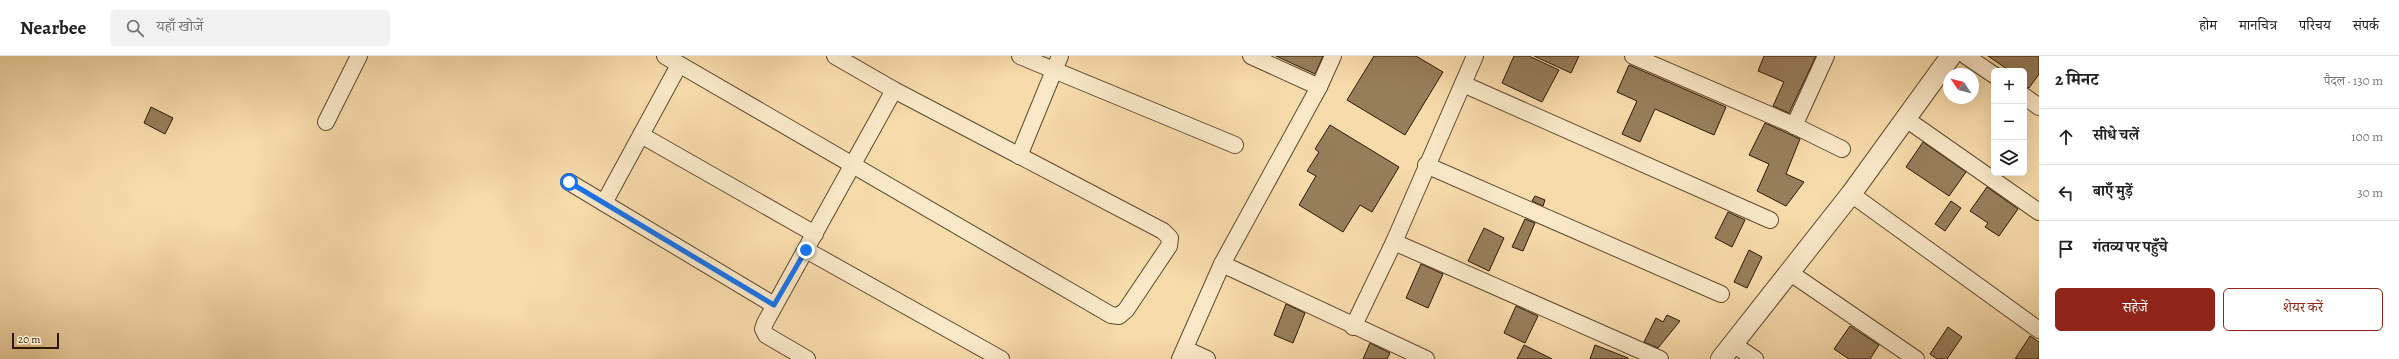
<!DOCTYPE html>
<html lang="hi">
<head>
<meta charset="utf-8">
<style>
	:root { --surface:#fff; --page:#f2f2f2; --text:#222; --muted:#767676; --line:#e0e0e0; --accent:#8f2418 }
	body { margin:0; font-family:Alegreya,"Noto Serif Devanagari",serif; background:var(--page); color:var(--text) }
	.controls { position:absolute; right:12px; top:12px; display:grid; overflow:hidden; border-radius:6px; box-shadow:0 4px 16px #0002 }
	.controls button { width:36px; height:36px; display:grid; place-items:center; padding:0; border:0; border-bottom:1px solid var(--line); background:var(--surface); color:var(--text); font:20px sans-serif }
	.compass { position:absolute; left:1943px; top:12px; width:36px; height:36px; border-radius:50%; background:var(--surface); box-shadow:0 4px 16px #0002; rotate:305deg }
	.scale { position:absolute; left:12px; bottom:10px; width:47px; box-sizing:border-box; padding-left:4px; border:2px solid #2d1905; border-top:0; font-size:11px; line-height:14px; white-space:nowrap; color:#2d1905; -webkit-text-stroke:3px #fae8c8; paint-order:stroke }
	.stop { position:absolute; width:12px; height:12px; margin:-9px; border:3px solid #1a73e8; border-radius:50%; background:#fff }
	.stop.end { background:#1a73e8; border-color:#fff; box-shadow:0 1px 4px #0008 }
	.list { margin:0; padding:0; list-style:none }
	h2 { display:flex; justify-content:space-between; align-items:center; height:52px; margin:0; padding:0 16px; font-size:17px }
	h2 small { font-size:13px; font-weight:400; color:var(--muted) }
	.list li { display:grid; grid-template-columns:26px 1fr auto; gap:12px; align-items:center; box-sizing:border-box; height:56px; padding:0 16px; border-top:1px solid var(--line) }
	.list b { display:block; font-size:15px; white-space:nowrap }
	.list em { font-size:13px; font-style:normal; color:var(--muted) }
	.actions { display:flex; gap:8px; padding:12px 16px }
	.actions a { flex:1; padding:9px 0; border:1px solid var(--accent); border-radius:6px; text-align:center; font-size:14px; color:var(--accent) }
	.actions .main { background:var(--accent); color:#fff }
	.icon { flex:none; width:22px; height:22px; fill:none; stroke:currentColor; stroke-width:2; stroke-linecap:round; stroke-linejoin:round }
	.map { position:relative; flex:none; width:2039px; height:303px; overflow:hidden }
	header { display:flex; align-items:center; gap:24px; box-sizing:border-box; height:56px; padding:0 20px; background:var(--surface); border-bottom:1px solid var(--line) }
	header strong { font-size:19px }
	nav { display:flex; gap:22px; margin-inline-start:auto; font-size:14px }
	.search { width:280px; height:36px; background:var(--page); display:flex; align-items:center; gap:10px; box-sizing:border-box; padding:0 14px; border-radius:6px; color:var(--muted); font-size:15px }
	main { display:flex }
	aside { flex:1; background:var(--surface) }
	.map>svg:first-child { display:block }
	.building { fill:#977e5b; stroke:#2d1905 }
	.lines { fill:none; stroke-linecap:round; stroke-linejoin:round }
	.minor-casing { stroke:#604a2e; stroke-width:18 }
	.tertiary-casing { stroke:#604a2e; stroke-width:22 }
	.minor { stroke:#fae8c8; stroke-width:16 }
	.tertiary { stroke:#fae8c8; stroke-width:20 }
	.route { stroke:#1a73e8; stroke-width:5 }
</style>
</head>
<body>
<header>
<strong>Nearbee</strong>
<div class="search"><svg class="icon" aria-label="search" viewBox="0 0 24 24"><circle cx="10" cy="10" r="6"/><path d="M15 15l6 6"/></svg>यहाँ खोजें</div>
<nav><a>होम</a><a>मानचित्र</a><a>परिचय</a><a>संपर्क</a></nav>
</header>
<main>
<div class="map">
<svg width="2039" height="303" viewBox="0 0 2039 303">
	<rect width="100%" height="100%" fill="#f8dbab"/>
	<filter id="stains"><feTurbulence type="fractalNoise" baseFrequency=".005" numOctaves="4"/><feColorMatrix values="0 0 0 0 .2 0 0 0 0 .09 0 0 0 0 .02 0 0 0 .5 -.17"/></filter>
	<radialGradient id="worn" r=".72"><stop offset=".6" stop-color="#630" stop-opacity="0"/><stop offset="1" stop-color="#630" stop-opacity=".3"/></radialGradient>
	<g class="building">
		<polygon points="1276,0 1323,0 1315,18"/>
		<polygon points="1374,0 1416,0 1443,16 1405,79 1347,44"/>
		<polygon points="1514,0 1529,0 1559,14 1542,46 1502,27"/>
		<polygon points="1534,0 1579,0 1571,17"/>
		<polygon points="1764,0 1816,0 1789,57 1773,50 1784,26 1758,15"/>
		<polygon points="1988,0 2039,0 2039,18 2029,32 2024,31 2024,15 2010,15"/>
		<polygon points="1629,9 1726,51 1714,79 1655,53 1640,86 1622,78 1637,45 1617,36"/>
		<polygon points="151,51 173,62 165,78 144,67"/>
		<polygon points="1765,67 1800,83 1786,118 1804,126 1786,150 1757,135 1769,108 1749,99"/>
		<polygon points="1330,69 1399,111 1372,156 1360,149 1343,176 1299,149 1316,120 1307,115 1319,96 1315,93"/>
		<polygon points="1923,86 1966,116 1949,140 1906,111"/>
		<polygon points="1987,131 2018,153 1999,180 1985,171 1988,167 1970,155"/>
		<polygon points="1535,140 1545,144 1543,150 1532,145"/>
		<polygon points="1951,145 1961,152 1945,175 1935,168"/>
		<polygon points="1728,156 1745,164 1732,191 1715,182"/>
		<polygon points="1525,163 1535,167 1523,195 1512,191"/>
		<polygon points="1484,172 1504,182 1489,215 1468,205"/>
		<polygon points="1749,194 1762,201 1747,232 1734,226"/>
		<polygon points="1421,208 1443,218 1428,252 1406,242"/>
		<polygon points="1286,248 1305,257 1293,287 1274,279"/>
		<polygon points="1516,250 1538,260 1525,287 1504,277"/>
		<polygon points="1667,259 1680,265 1658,292 1644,286 1656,262 1663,266"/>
		<polygon points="1850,270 1879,289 1870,303 1849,303 1834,293"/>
		<polygon points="1948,271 1962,281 1947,303 1937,303 1930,298"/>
		<polygon points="2030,280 2039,286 2039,303 2015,303"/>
		<polygon points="1370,287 1390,297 1387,303 1363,303"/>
		<polygon points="1524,289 1552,303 1517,303"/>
		<polygon points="1595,289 1628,302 1628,303 1590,303"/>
	</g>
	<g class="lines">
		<g class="minor-casing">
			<g id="minor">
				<polyline points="665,0 1111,259 1119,260 1126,254 1169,190 1170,182 1163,175 894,34 835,0"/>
				<polyline points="1020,0 1235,89"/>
				<polyline points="1251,0 1319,31"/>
				<polyline points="1633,0 1791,68 1842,93"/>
				<polyline points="1966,0 1994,19"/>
				<polyline points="1463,28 1770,164"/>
				<polyline points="2024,40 2039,51"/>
				<polyline points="1906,63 2039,156"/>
				<polyline points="326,66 359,0"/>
				<polyline points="1794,70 1826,0"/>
				<polyline points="641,79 815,178"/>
				<polyline points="1019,100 1060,0"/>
				<polyline points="1426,109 1721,238"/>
				<polyline points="569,126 774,249"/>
				<polyline points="1851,138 2039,274"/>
				<polyline points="604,147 679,9"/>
				<polyline points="1394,186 1660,303"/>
				<polyline points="806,194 1001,303"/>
				<polyline points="1222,208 1426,303"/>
				<polyline points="1789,216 1916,303"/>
				<polyline points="1353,271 1394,186 1475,0"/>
				<polyline points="1733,288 1755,303"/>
				<polyline points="1185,293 1207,303"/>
				<polyline points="807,303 766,279 763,273 765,267 894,34"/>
				<polyline points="1180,303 1222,208 1319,31 1333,0"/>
			</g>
		</g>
		<g class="tertiary-casing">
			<polyline id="tertiary" points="1721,303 1851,138 1951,0"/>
		</g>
		<use href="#minor" class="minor"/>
		<use href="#tertiary" class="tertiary"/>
	</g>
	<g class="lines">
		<polyline class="route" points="569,126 774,249 806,194"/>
	</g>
	<rect width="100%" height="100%" filter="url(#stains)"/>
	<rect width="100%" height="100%" fill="url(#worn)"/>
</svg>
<div class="controls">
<button>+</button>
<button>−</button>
<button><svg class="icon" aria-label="layers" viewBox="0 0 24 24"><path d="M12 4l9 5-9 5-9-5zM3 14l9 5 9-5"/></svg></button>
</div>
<svg class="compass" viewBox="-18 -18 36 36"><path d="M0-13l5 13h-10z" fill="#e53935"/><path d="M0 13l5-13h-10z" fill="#767676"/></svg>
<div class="scale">20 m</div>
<div class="stop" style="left:569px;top:126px"></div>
<div class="stop end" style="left:806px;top:194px"></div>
</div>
<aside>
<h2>2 मिनट<small>पैदल · 130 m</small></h2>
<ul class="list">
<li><svg class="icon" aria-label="ahead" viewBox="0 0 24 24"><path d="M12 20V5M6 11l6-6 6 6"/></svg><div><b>सीधे चलें</b></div><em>100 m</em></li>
<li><svg class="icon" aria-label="left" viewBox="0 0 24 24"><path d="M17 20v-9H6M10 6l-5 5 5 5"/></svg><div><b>बाएँ मुड़ें</b></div><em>30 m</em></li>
<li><svg class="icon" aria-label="arrive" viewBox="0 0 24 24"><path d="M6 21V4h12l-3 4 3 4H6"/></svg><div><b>गंतव्य पर पहुँचे</b></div></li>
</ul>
<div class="actions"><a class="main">सहेजें</a><a>शेयर करें</a></div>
</aside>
</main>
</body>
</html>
